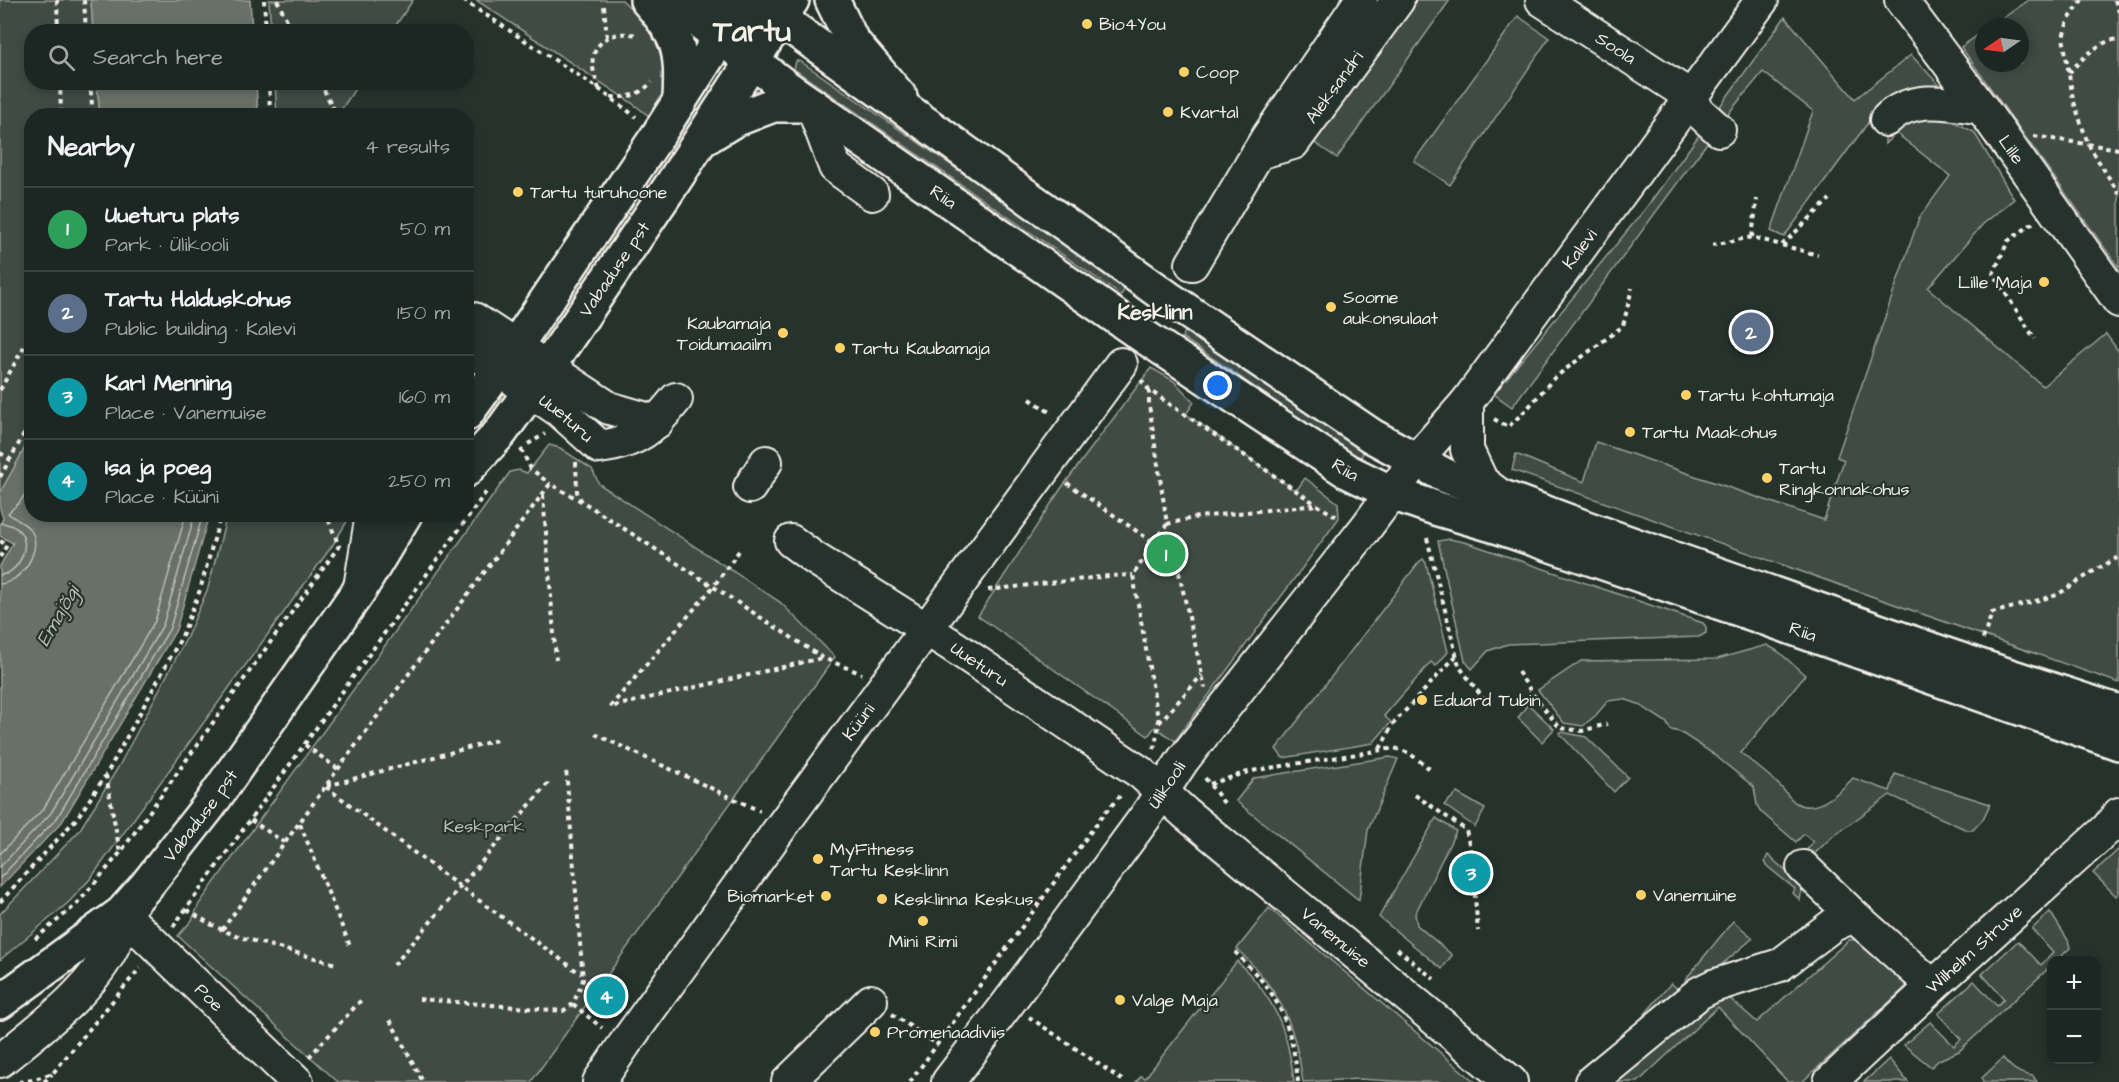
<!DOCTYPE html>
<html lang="en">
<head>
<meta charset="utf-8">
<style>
	:root { --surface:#1c2622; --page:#252e2a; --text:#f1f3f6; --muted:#a0a5a5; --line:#3a4340; --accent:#db2777 }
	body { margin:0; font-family:"Architects Daughter",sans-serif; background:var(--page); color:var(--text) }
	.controls { position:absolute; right:18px; bottom:18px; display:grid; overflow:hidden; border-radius:12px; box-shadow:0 3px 9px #0003 }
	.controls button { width:54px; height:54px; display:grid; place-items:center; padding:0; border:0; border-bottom:2px solid var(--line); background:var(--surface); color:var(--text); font:30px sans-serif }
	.compass { position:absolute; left:1975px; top:18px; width:54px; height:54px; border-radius:50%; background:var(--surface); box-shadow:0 3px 9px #0003; rotate:257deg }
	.you { position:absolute; left:1218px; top:386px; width:21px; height:21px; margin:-15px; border:4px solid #fff; border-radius:50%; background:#1a73e8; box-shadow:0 0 0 9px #1a73e833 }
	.badge { display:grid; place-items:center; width:39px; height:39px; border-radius:50%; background:var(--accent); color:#fff; font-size:20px; font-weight:700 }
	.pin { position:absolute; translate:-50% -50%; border:3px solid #fff; box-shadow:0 2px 6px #0006 }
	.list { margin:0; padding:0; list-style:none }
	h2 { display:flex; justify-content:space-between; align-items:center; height:78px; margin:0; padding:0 24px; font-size:26px }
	h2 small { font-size:20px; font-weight:400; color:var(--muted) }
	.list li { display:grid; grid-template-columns:39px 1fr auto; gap:18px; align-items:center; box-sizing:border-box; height:84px; padding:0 24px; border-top:2px solid var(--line) }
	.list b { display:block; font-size:22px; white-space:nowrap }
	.list p { margin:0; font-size:20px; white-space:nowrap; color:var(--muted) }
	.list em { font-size:20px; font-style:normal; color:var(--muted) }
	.icon { flex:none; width:33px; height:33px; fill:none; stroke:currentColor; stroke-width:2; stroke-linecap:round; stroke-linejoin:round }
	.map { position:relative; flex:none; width:2119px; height:1082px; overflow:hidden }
	.search { position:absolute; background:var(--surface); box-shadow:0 3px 9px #0003; left:24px; top:24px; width:450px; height:66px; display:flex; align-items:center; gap:15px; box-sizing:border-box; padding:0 21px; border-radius:24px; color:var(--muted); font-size:22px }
	.panel { position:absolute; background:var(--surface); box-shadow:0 3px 9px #0003; left:24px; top:108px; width:450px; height:414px; border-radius:24px }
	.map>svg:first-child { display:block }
	.green { fill:#414b45; stroke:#9a9e96; stroke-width:1.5 }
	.water { fill:#676f68; stroke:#9fa39b; stroke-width:1.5 }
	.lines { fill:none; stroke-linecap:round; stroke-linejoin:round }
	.shore { stroke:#bcbdb5; stroke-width:1.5 }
	.minor-casing { stroke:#f4f1e8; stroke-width:36 }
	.major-casing { stroke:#f4f1e8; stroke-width:38 }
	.highway-casing { stroke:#f4f1e8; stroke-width:38 }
	.path { stroke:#f4f1e8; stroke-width:4; stroke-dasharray:4.5 4.5; stroke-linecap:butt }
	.minor { stroke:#26332d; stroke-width:32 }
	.major { stroke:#26332d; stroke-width:33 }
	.highway { stroke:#26332d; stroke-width:33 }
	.poi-dot { fill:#ffd166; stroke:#26332d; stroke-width:2 }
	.labels { text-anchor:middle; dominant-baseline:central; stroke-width:4.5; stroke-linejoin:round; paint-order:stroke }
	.poi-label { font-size:18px; fill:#f4f1e8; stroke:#26332d; text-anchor:start }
	.street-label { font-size:18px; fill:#f4f1e8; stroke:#26332d }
	.park-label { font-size:18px; fill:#bebfb7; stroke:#26332d }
	.water-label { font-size:20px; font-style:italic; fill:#bcbdb5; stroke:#26332d }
	.quarter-label { font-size:21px; font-weight:bold; fill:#f4f1e8; stroke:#26332d }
	.town-label { font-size:30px; font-weight:bold; fill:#f4f1e8; stroke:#26332d }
</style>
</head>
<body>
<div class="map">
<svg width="2119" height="1082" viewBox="0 0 2119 1082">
	<rect width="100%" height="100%" fill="#26332d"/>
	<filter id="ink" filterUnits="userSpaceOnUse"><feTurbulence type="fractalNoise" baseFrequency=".0167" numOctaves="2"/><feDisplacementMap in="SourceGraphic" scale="12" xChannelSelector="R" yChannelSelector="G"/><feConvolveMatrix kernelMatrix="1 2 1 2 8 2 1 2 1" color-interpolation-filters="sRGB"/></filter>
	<g filter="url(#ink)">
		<g class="green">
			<polygon points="0,0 91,0 93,31 32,32 32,82 97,83 100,115 32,116 31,437 0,493"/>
			<polygon points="269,0 413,0 392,31 271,32"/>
			<polygon points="476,0 622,0 666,42 671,82 653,119 632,103"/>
			<polygon points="1408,0 1450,0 1337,158 1309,139"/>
			<polygon points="2029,0 2119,0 2119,268 1961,47 1984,31 1984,63 2020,63 2020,27 1990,27"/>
			<polygon points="1518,16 1549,38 1450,185 1414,161"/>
			<polygon points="1785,17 1855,99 1911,55 1947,93 1876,112 1784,237 1771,231 1813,111 1763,72 1732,109 1512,407 1494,394 1646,208"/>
			<polygon points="796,61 800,61 1127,286 1121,295 794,69"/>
			<polygon points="275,83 275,82 359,83 337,116 277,115"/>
			<polygon points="1922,112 1947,118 1974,132 2014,199 1983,224 1928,288 2043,386 2106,334 2119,352 2119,683 1512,470 1516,454 1584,482 1596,442 1824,520 1844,460 1837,457 1919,218 1950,176 1896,133 1885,144 1885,135"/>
			<polygon points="1187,328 1361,448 1363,453 1361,457 1356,457 1182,337"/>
			<polygon points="1151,368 1174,381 1194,402 1186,414 1296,491 1305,478 1338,503 1339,518 1175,741 1155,727 1148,736 978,616 1060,490"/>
			<polygon points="549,445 560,448 592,469 599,484 780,602 835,657 531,1082 338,1082 178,936 192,920 199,904 510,472 519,470 527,473"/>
			<polygon points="227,515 351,515 332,546 91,878 69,902 0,960 0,914 79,831 119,766 186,639 208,588"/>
			<polygon points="1450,539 1468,543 1703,623 1706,627 1706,633 1699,637 1508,644 1488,651 1472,669 1465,661 1438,541"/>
			<polygon points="1423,559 1426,563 1448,652 1436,666 1431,662 1384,716 1391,722 1373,743 1283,758 1276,749 1419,562"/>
			<path d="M1767 645 1779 652 1805 675 1741 753C1754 764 1768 774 1780 786 1786 792 1790 799 1796 803 1816 815 1841 791 1853 778L1890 791 1895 774 1990 804 1983 819 1973 830H1967L1890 795 1833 836 1813 855 1806 851 1813 842 1804 834 1796 842 1761 812 1757 805 1754 787 1712 753 1680 732 1671 730 1666 722 1638 704 1624 699 1608 701 1596 715 1583 726 1564 723 1538 690 1581 661 1717 659Z"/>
			<polygon points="1528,704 1554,729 1542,742 1518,718"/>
			<polygon points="1561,732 1586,737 1628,777 1614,792 1559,733"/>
			<polygon points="1390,757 1398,759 1368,830 1359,900 1236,801 1254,778"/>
			<polygon points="1457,793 1485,809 1475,827 1444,805"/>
			<polygon points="1436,818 1456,831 1415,914 1417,925 1452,955 1442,969 1379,917"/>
			<polygon points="2119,849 2119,893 2116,896 2093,873"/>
			<polygon points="1768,855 1799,883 1802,888 1800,900 1793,893 1795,889 1767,866 1765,861"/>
			<path d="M1269 908 1475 1082H1410L1359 1079 1303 1082C1295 1023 1280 990 1237 949Z"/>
			<polygon points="2050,912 2068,940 2070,948 2057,960 2052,960 2051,966 1959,1051 1939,1060 1931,1067 1904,1045 1930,1022 1954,1046 1961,1039 1938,1014 1974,981 1997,1006 2004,999 1982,974 2018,941 2041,965 2053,953 2032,929"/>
			<polygon points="1733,921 1753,938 1694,988 1685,980"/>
			<polygon points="1864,939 1910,983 1802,1082 1788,1082 1718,1007 1638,1082 1606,1082 1710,995 1727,996 1757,1022 1849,940"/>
			<path d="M1237 961C1275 998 1288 1030 1294 1082H1136L1141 1076 1145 1078Z"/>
			<polygon points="1671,983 1685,996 1617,1047"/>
			<path d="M2003 1058C2012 1069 2019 1074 2033 1076L2037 1082H1983L1982 1078Z"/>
			<polygon points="1889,1059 1908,1082 1864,1082"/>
		</g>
		<g class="water">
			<polygon points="91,0 250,0 252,31 93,31"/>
			<polygon points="97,83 256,83 258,115 100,115"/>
			<polygon points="31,437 32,514 209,515 176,630 62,822 0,887 0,566 13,543 0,536 0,525 3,518 0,509 0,493"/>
		</g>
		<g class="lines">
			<g class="shore">
				<path d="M0 523C41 526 23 574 0 575"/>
				<path d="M0 584C20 583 41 553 33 534 28 523 15 520 8 513L20 502 32 483"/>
				<polyline points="0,854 44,808 155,621 186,514"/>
				<polyline points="0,867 51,813 163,625 195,514"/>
				<polyline points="0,878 57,818 170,628 203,514"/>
			</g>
			<g class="minor-casing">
				<g id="minor">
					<path id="s1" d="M1542 0 1690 96"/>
					<path id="s2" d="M1901 0 1982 108 2119 301"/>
					<polyline points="1687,101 1719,130"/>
					<polyline points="812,105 835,167 872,194"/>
					<path d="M1886 120C1911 94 1950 103 1982 108"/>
					<path id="s3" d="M1258 153 1293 143 1398 0"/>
					<polyline points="1192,264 1267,138 1361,0"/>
					<polyline points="474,319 609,408 657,422"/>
					<path id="s4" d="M466 347 560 411 600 447C638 442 653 428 676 399"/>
					<polyline points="1467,402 1467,450 1482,482 1502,497"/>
					<polyline points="750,487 766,462"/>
					<path id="s5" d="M791 541 814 558 953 646 1141 773 1185 813 1511 1082"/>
					<polyline points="360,588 372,514"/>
					<polyline points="1803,867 1854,916"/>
					<path id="s6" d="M0 1061C40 1028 91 992 114 944 118 935 120 923 122 913L297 1082"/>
					<path id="s7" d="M599 1082 624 1045 784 823 1121 364"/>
					<polyline points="788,1082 871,1001"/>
					<path id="s8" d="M948 1082 1009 1002 1146 816 1183 760 1365 529 1416 460 1467 402 1762 0"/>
					<polyline points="1591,1082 1699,993 1713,986 1780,965 1833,925 1854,916 1933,986"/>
					<path id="s9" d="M1830 1082 1933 986 2107 829 2119 814"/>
				</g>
			</g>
			<g class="major-casing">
				<g id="major">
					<path d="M647 0C681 38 682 51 680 101"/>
					<path d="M699 0C717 12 734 19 756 16"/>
					<polyline points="832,0 852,41 900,97"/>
					<polyline points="703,139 734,120 773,105 812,105"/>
					<polyline points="466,414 515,347 658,135 744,0"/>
					<path id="s10" d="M466 470 500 433 548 367 672 184 792 0"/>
					<path id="s11" d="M0 1002 122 913 146 886 209 806 360 589 405 514"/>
				</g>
			</g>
			<g class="highway-casing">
				<g id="highway">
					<path id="s12" d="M671 0 786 87 1142 335 1347 471 1392 493 1438 509 1496 526 1759 616 2119 743"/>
					<polyline points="754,0 1168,298 1372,436 1416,460 1446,476 1589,529 1952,657 2119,712"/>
				</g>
			</g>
			<g class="path">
				<polyline points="57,0 58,32"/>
				<polyline points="84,0 86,32"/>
				<polyline points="264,0 266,32"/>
				<polyline points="277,0 293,32"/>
				<polyline points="463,0 599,89 636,117"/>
				<polyline points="2082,0 2068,21 2063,37 2073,99 2088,144 2119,194"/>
				<polyline points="2115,0 2119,12"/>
				<polyline points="604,6 607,37"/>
				<path d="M2069 73C2083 58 2098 41 2119 39"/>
				<polyline points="60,82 61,116"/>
				<polyline points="90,82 93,116"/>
				<polyline points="269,82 270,116"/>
				<polyline points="320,82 337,116"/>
				<path d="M599 89C596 79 591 67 593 57 599 35 621 30 639 36"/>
				<path d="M611 97C629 98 639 95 652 82"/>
				<polyline points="2034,136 2119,149"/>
				<polyline points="2033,223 2008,241 1993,274 2035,339"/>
				<polyline points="1752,237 1757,199"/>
				<polyline points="1712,245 1752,237 1818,255"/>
				<polyline points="1782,245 1830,199"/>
				<polyline points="1141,380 1149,390 1317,505 1339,518"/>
				<polyline points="0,390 32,332"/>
				<polyline points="1149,390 1149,405 1167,524 1133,575 1159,724 1154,750"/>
				<polyline points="1030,399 1051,413"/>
				<polyline points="1494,419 1508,427 1526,410 1554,378 1623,326 1632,288"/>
				<polyline points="528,444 545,434"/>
				<polyline points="521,449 531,469 550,484"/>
				<polyline points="0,453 10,459"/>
				<polyline points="576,462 577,492 582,502"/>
				<polyline points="0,477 32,420"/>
				<polyline points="1067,483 1154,543 1179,573 1205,688"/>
				<polyline points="543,495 556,660"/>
				<polyline points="1167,524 1198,517 1317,505"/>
				<polyline points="1427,538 1459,666 1485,701"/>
				<polyline points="0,541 7,545 0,557"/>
				<polyline points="739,551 713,587 610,707 822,658"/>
				<polyline points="988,590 1109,576 1133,575"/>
				<polyline points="1983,639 1992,613 2057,595 2097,569 2119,557"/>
				<polyline points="1518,672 1534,696 1560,728 1582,731 1607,724"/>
				<polyline points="1159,723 1202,675"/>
				<polyline points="595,734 760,811"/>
				<polyline points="305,745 338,769"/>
				<polyline points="1380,749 1393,724 1456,656"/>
				<polyline points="106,775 120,853"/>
				<polyline points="1205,778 1224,803"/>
				<polyline points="1210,784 1251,771 1395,748 1409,753 1430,769"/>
				<polyline points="327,786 497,740"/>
				<polyline points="326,787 459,886 581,974"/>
				<polyline points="1415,795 1466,830 1471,853 1478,931"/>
				<polyline points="251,820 285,843"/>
				<polyline points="300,824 350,946"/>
				<polyline points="0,902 77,818 106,775 182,636 200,590 221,514"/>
				<polyline points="187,910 212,925 236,936 336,964"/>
				<polyline points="173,927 486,492"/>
				<polyline points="222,930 338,769 550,484 583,502 823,658 862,674"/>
				<polyline points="35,939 77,904 120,853 339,546 326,514"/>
				<polyline points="1397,949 1434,979"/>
				<path d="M1235 952C1245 963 1257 974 1266 986 1287 1013 1295 1049 1298 1082"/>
				<polyline points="394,965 550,781"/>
				<polyline points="419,999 563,1011 573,1004 583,980 566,769"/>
				<polyline points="573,1004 602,1028"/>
				<polyline points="892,1014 938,1045"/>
				<polyline points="1029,1017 1125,1082"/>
				<polyline points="390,1020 423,1082"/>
				<polyline points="309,1057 363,998"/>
				<polyline points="19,1082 32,1080 53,1073 140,968"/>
				<polyline points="44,1082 52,1074"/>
				<polyline points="910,1082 1102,816 1120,796"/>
			</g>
			<use href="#minor" class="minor"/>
			<use href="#major" class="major"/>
			<use href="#highway" class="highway"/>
		</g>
	</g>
	<g class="poi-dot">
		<circle cx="1087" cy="24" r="6"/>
		<circle cx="1184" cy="72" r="6"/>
		<circle cx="1168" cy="112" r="6"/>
		<circle cx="518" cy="192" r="6"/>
		<circle cx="2044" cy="282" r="6"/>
		<circle cx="1331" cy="307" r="6"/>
		<circle cx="783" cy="333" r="6"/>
		<circle cx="840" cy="348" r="6"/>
		<circle cx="1686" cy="395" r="6"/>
		<circle cx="1630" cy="432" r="6"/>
		<circle cx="1767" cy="478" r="6"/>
		<circle cx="1422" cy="700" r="6"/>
		<circle cx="818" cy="859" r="6"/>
		<circle cx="1641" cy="895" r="6"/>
		<circle cx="826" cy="896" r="6"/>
		<circle cx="882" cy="899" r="6"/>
		<circle cx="923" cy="921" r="6"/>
		<circle cx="1120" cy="1000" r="6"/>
		<circle cx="875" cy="1032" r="6"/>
	</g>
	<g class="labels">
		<g class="poi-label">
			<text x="1099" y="24">Bio4You</text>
			<text x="1196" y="72">Coop</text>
			<text x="1180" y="112">Kvartal</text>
			<text x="530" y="192">Tartu turuhoone</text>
			<text x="2032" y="282" text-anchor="end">Lille Maja</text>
			<text x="1343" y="297">Soome<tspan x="1343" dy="21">aukonsulaat</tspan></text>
			<text x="771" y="323" text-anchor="end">Kaubamaja<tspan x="771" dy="21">Toidumaailm</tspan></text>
			<text x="852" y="348">Tartu Kaubamaja</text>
			<text x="1698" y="395">Tartu kohtumaja</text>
			<text x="1642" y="432">Tartu Maakohus</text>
			<text x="1779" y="468">Tartu<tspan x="1779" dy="21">Ringkonnakohus</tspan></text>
			<text x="1434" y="700">Eduard Tubin</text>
			<text x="830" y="849">MyFitness<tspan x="830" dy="21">Tartu Kesklinn</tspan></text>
			<text x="1653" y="895">Vanemuine</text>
			<text x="814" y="896" text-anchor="end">Biomarket</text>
			<text x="894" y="899">Kesklinna Keskus</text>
			<text x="923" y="941" text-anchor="middle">Mini Rimi</text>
			<text x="1132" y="1000">Valge Maja</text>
			<text x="887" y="1032">Promenaadiviis</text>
		</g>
		<g class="street-label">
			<text stroke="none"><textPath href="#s1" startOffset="88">Soola</textPath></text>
			<text stroke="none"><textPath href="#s3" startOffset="106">Aleksandri</textPath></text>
			<text stroke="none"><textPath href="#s2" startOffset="186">Lille</textPath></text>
			<text stroke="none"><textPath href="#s12" startOffset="336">Riia</textPath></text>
			<text stroke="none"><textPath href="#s8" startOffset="1046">Kalevi</textPath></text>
			<text stroke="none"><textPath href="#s10" startOffset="250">Vabaduse pst</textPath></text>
			<text stroke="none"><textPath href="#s4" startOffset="123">Uueturu</textPath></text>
			<text stroke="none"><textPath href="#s12" startOffset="822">Riia</textPath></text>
			<text stroke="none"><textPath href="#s12" startOffset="1308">Riia</textPath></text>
			<text stroke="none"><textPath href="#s5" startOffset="225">Uueturu</textPath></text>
			<text stroke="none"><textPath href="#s7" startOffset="444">Küüni</textPath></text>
			<text stroke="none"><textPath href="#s8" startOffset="369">Ülikooli</textPath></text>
			<text stroke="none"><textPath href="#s11" startOffset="276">Vabaduse pst</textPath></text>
			<text stroke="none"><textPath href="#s5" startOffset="675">Vanemuise</textPath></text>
			<text stroke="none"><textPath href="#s9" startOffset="196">Wilhelm Struve</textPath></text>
			<text stroke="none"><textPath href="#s6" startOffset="318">Poe</textPath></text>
		</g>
		<g class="park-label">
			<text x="484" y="826">Keskpark</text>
		</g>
		<g class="water-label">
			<text transform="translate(58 616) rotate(-60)">Emajõgi</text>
		</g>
		<g class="quarter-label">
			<text x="1155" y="312">Kesklinn</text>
		</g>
		<g class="town-label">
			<text x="752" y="32">Tartu</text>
		</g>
	</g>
</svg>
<div class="controls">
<button>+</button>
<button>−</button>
</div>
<svg class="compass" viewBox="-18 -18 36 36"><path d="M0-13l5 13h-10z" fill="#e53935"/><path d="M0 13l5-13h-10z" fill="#a0a5a5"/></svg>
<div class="you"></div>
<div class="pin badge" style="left:1166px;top:554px;background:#2e9e5b">1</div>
<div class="pin badge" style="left:1751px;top:332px;background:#5c6f8a">2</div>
<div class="pin badge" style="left:1471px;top:873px;background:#0f9aa8">3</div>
<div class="pin badge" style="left:606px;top:996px;background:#0f9aa8">4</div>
<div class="search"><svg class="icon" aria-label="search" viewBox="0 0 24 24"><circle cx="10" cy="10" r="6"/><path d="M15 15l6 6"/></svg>Search here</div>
<section class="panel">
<h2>Nearby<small>4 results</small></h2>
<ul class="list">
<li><span class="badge" style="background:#2e9e5b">1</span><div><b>Uueturu plats</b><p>Park · Ülikooli</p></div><em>50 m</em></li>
<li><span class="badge" style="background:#5c6f8a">2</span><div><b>Tartu Halduskohus</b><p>Public building · Kalevi</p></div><em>150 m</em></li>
<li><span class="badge" style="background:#0f9aa8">3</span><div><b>Karl Menning</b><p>Place · Vanemuise</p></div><em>160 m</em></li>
<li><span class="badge" style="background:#0f9aa8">4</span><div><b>Isa ja poeg</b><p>Place · Küüni</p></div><em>250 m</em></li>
</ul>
</section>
</div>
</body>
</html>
